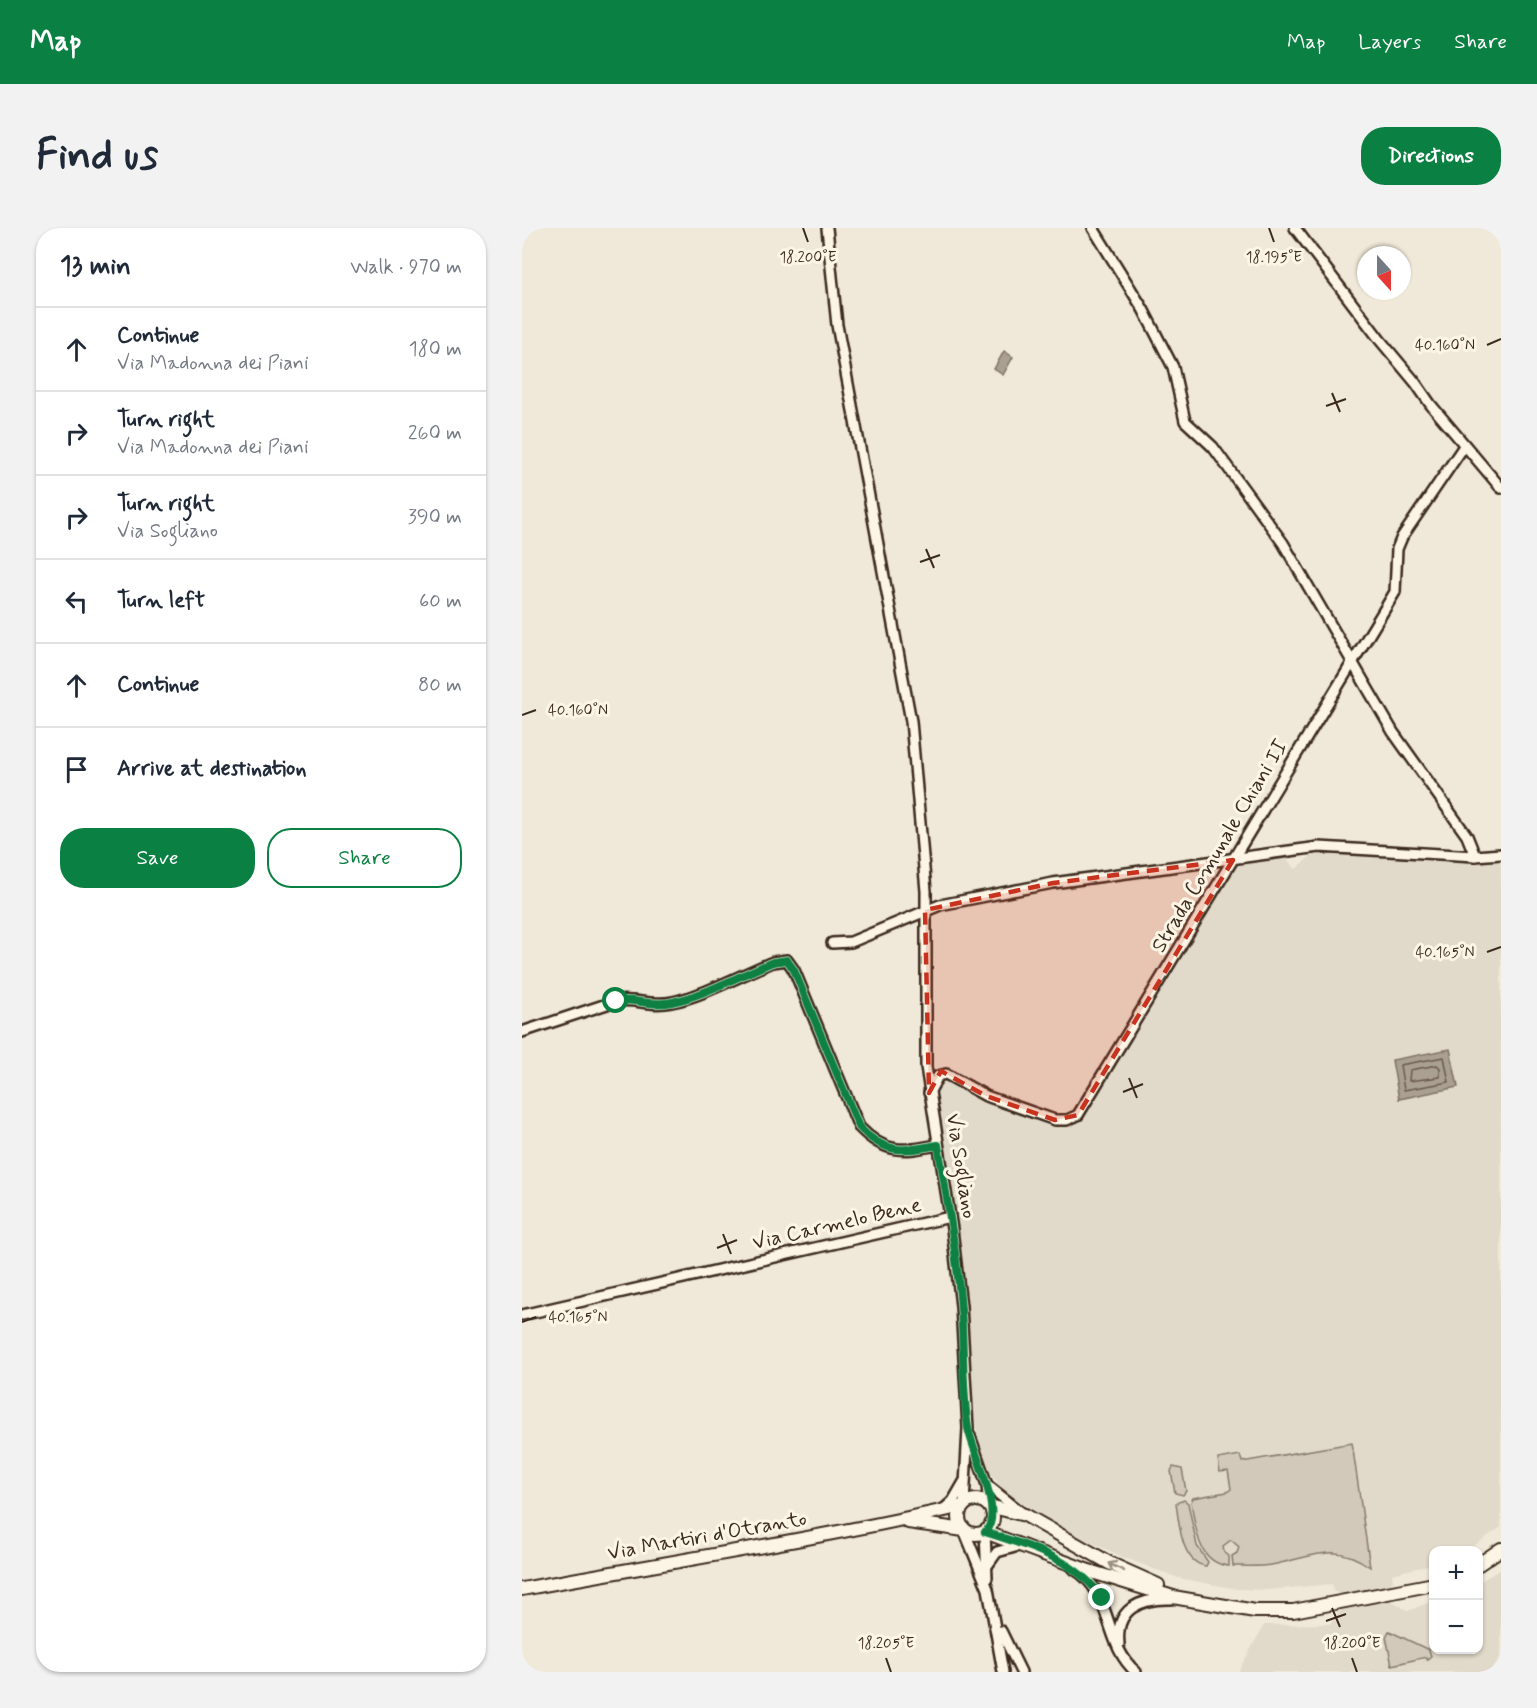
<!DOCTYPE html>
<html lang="en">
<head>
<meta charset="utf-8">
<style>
	:root { --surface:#fff; --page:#f2f2f3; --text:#1f2937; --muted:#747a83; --line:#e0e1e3; --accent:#0b8043 }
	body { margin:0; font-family:Mynerve,sans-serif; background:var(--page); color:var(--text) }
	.controls { position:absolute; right:18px; bottom:18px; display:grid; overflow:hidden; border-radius:12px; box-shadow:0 2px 4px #0004 }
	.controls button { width:54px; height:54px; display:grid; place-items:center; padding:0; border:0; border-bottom:2px solid var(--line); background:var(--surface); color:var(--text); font:30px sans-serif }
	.compass { position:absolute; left:835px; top:18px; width:54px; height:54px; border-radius:50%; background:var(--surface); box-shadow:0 2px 4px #0004; rotate:159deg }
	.stop { position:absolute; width:18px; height:18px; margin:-14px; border:4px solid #0b8043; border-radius:50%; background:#fff }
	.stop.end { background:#0b8043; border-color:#fff; box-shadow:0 2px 6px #0008 }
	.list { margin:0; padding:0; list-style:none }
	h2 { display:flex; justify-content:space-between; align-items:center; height:78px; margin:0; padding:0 24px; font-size:26px }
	h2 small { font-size:20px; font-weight:400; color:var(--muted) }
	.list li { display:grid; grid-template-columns:39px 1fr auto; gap:18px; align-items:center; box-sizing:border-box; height:84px; padding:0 24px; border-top:2px solid var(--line) }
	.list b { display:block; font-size:22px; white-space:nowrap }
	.list p { margin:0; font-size:20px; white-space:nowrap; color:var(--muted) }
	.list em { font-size:20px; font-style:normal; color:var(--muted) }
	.actions { display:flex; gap:12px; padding:18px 24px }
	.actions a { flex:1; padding:14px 0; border:2px solid var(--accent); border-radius:24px; text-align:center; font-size:21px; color:var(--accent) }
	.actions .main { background:var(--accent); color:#fff }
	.icon { flex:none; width:33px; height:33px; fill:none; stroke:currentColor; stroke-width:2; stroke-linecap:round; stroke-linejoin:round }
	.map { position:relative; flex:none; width:979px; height:1444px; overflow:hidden; border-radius:24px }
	header { display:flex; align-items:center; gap:36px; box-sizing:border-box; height:84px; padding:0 30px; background:var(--accent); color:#fff }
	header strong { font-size:28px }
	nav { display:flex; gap:33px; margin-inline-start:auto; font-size:21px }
	.intro { display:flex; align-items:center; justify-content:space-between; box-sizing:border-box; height:144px; padding:0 36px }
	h1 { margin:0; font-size:42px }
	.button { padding:15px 27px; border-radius:24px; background:var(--accent); color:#fff; font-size:21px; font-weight:700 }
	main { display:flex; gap:36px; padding:0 36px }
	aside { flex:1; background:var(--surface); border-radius:24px; box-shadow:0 2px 4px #0004 }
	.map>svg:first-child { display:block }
	.built { fill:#e1d9c9 }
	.green { fill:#d2c9ba; stroke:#867a6c; stroke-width:1.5 }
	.water { fill:#aaa091; stroke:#7e7163; stroke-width:1.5 }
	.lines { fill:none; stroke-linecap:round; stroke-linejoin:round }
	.shore { stroke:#67594c; stroke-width:1.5 }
	.minor-casing { stroke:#3b2a1e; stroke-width:14 }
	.major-casing { stroke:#3b2a1e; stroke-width:16 }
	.minor { stroke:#fcf5e5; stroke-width:9 }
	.major { stroke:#fcf5e5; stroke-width:12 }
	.oneway { stroke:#9c9082 }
	.route { stroke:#0b8043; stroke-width:8 }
	.marked { fill:#c8321e; fill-opacity:0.2; stroke:#c8321e; stroke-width:4.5; stroke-dasharray:12 8; stroke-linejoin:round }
	.ticks { fill:none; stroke:#3b2a1e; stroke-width:2 }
	.labels { text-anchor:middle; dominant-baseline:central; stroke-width:6; stroke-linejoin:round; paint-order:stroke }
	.street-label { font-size:21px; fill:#3b2a1e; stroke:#fcf5e5 }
	.ticks-label { font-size:15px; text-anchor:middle; fill:#3b2a1e; stroke:#fcf5e5; stroke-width:6; stroke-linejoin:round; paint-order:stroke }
</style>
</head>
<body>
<header>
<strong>Map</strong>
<nav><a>Map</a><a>Layers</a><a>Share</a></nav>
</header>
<div class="intro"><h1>Find us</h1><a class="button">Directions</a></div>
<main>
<aside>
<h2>13 min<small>Walk · 970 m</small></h2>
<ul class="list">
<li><svg class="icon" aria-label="ahead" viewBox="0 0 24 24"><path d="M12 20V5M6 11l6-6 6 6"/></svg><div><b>Continue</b><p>Via Madonna dei Piani</p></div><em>180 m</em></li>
<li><svg class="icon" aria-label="right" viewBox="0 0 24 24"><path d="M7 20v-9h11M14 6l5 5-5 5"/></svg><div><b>Turn right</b><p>Via Madonna dei Piani</p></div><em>260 m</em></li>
<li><svg class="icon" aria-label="right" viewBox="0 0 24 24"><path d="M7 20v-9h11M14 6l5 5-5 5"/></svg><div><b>Turn right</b><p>Via Sogliano</p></div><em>390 m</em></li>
<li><svg class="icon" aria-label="left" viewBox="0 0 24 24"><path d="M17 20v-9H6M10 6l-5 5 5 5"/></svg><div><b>Turn left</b></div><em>60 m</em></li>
<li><svg class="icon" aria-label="ahead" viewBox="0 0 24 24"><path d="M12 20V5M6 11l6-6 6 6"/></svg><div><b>Continue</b></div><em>80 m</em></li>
<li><svg class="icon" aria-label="arrive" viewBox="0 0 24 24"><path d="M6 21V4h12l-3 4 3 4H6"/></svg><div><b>Arrive at destination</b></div></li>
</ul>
<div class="actions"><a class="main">Save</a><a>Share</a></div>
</aside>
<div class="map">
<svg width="979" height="1444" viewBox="0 0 979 1444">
	<rect width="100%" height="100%" fill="#f0e9d9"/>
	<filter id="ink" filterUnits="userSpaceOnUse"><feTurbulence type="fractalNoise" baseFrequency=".0167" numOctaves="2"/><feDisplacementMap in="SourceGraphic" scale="12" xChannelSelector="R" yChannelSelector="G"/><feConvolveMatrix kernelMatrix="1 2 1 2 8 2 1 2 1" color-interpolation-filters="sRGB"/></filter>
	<g filter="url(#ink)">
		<polygon class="built" points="792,625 979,633 979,1299 946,1322 912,1322 911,1336 870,1346 871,1353 865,1361 867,1371 886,1383 911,1373 912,1422 957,1422 957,1354 979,1341 979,1428 969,1444 716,1444 742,1397 808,1396 821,1380 819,1367 811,1363 810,1356 746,1362 715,1361 656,1350 603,1330 551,1306 484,1265 465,1241 454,1201 441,1053 420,902 414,878 417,876 413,865 420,851 424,850 465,874 538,899 548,899 556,892 710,640 718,636 764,630 774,641"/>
		<g class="green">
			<path d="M830 1215 848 1339C812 1312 789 1330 749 1337 736 1339 723 1338 711 1338L710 1328 715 1325 717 1319 709 1312 701 1318 702 1324 707 1328V1338C675 1335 674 1300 669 1274L671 1270 705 1264 709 1261 706 1243 698 1244 696 1231 718 1227 720 1234Z"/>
			<polygon points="651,1239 660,1241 664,1263 661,1267 653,1265 649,1243"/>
			<path d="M662 1272 666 1275 675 1318 686 1334 684 1338C659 1335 657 1295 654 1275Z"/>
			<polygon points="867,1403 907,1422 909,1428 905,1431 904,1429 870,1437 864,1409"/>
		</g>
		<g class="water">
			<polygon points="482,123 491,129 481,147 472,141"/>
			<polygon points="928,821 936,859 877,871 870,832"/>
		</g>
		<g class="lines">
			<g class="shore">
				<polygon points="922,829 927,854 882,862 878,837"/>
				<polygon points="915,837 918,840 918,849 887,853 888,842"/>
			</g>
			<g class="minor-casing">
				<g id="minor">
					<polyline points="305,0 315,97 389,493 404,663 404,839 430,1001 439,1078 446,1200 442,1276"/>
					<polyline points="571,0 621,81 651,139 663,193 691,219 761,315 871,504 945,608 953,628"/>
					<polyline points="773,0 858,112 893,154 909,177 979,260"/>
					<polyline points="310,715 329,714 418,677 531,655 797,619 953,628 979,626"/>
					<path d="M0 804 94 773C113 770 130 779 150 774 181 768 221 746 251 734L265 732 272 742 337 899C363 926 381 924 415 917"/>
					<polyline points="407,865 416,848 424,846 464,868 533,892 545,892 556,887 873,364 875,321 880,309 942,218"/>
					<polyline points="0,1087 428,989"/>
					<polyline points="448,1208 465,1257 467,1278"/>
					<polyline points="465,1257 499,1284"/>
					<polyline points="422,1281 431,1273 442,1254"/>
					<polyline points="442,1302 466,1361 481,1444"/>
					<polyline points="463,1304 465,1350"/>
					<polyline points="465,1338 475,1324 500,1317"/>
					<path d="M552 1341C592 1364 581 1416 614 1444"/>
					<polyline points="479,1403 499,1444"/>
					<path d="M597 1416C593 1381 618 1370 649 1371"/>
				</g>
			</g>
			<g class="major-casing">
				<g id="major">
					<circle cx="454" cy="1289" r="17"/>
					<polyline points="467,1278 503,1287 589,1336 636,1357"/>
					<polyline points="386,1294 442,1302"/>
					<polyline points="463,1304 567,1343 651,1369 733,1383 771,1383 912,1356"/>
					<polyline points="957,1336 979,1321"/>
					<path d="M0 1361C147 1334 295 1311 441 1278"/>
				</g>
			</g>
			<use href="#minor" class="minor"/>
			<use href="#major" class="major"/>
		</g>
		<defs><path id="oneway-shaft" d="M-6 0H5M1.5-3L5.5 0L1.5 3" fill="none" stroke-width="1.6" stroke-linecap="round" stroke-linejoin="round" transform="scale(1.5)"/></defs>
		<use class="oneway" href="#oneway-shaft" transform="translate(594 1339) rotate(-154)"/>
	</g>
	<g class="lines" filter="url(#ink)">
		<path class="route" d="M94 773C113 770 130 779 150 774 181 768 221 746 251 734L265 732 272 742 337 899C362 926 381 924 416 917 425 971 435 1026 439 1081 442 1120 440 1162 446 1200 451 1225 483 1285 463 1304 506 1318 554 1331 580 1370"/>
	</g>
	<path class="marked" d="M711 632 556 887 533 892 464 868 419 843 407 865 403 682 531 655Z"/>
	<path class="ticks" d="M281 0 286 14M747 0 752 14M965 117 979 111M810 165 818 184M804 178 824 171M404 321 412 340M398 334 418 327M0 487 14 482M965 724 979 719M607 850 615 870M601 864 621 856M201 1006 209 1026M195 1020 215 1012M0 1094 14 1089M810 1380 818 1399M804 1393 824 1386M364 1430 369 1444M830 1430 835 1444"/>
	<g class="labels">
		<g class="street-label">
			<text transform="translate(698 618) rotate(-59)">Strada Comunale Chiani II</text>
			<text transform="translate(439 938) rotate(81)">Via Sogliano</text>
			<text transform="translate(315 996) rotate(-13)">Via Carmelo Bene</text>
			<text transform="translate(185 1308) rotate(-10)">Via Martiri d'Otranto</text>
		</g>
	</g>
	<g class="ticks-label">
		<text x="286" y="34">18.200°E</text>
		<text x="752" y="34">18.195°E</text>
		<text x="923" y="122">40.160°N</text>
		<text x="56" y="487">40.160°N</text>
		<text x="923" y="729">40.165°N</text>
		<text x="56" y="1094">40.165°N</text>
		<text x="364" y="1420">18.205°E</text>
		<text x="830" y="1420">18.200°E</text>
	</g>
</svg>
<div class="controls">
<button>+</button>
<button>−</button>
</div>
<svg class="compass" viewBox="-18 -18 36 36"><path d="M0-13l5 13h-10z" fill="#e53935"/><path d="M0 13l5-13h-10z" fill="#747a83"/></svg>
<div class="stop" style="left:94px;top:773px"></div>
<div class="stop end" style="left:580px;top:1370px"></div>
</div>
</main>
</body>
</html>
